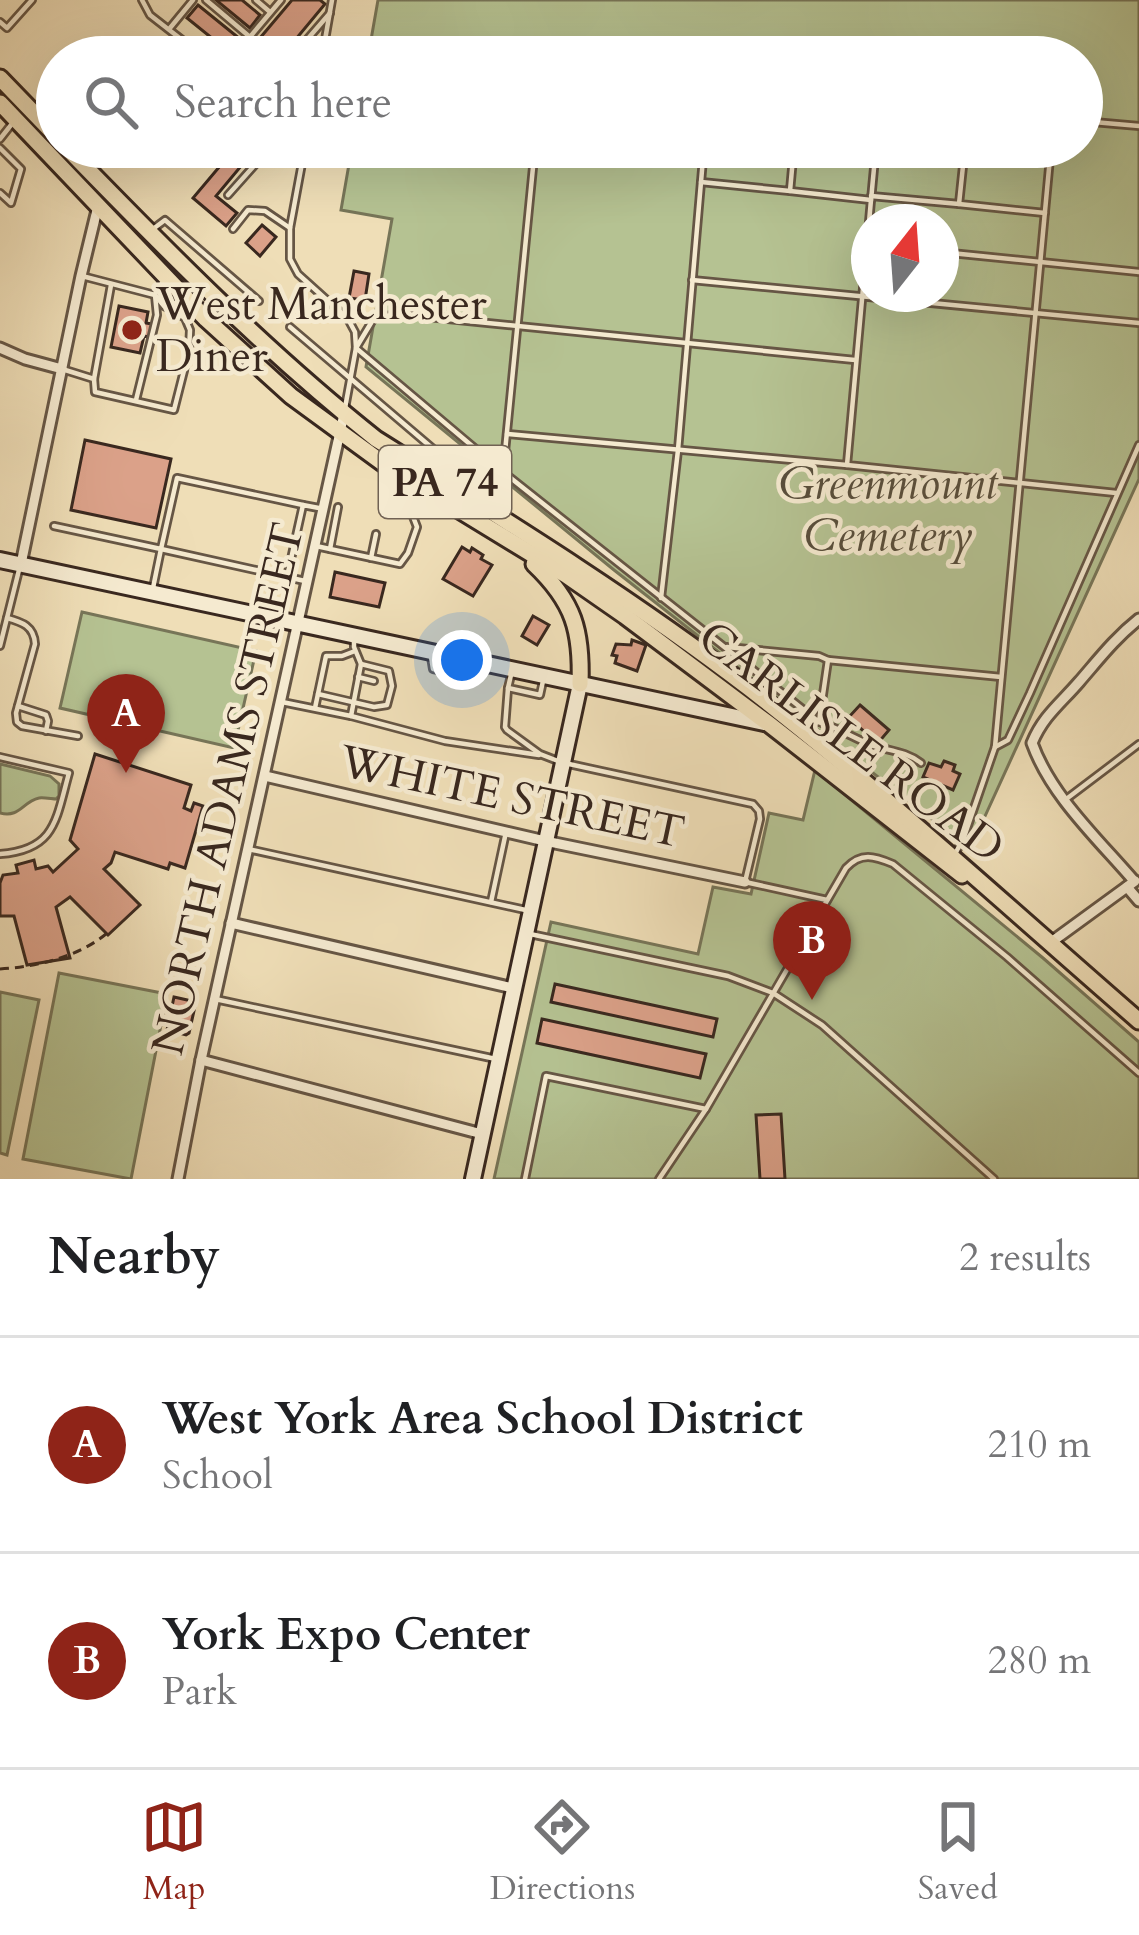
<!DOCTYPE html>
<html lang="en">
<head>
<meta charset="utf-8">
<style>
	:root { --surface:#fff; --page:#f6f6f6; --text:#202124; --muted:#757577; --line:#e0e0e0; --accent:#8f2418 }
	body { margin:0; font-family:Cardo,serif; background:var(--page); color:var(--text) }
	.compass { position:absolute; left:851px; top:204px; width:108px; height:108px; border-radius:50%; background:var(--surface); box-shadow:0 12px 48px #0002; rotate:17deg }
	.you { position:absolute; left:462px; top:660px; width:42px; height:42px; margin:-30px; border:9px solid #fff; border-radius:50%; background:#1a73e8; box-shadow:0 0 0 18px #1a73e833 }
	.badge { display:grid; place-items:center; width:78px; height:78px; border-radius:50%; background:var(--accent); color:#fff; font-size:39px; font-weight:700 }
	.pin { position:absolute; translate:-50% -99px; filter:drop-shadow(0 3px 6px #0008) }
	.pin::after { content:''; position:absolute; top:63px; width:42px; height:36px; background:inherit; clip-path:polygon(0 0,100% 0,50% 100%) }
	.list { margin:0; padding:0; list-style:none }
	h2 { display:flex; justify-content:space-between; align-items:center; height:156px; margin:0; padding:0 48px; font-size:51px }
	h2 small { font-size:39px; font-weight:400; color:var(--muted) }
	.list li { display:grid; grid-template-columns:78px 1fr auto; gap:36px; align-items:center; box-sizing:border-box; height:216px; padding:0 48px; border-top:3px solid var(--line) }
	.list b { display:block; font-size:45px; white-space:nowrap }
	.list p { margin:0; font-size:39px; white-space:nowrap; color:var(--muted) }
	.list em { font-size:39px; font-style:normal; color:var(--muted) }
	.icon { flex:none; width:66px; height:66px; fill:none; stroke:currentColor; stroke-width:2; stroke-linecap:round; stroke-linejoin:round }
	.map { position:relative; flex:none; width:1139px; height:1179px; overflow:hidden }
	.search { position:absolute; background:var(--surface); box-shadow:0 12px 48px #0002; left:36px; right:36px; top:36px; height:132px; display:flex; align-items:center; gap:30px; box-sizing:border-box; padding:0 42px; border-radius:66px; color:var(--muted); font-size:45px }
	.sheet { height:588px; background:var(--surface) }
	nav { display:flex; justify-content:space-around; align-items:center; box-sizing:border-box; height:168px; border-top:3px solid var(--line); background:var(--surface); font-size:33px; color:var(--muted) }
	nav a { display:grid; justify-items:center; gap:6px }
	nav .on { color:var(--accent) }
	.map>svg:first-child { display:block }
	.green { fill:#b5c292; stroke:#777558; stroke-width:3; fill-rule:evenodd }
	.building { fill:#dba189; stroke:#39281f; stroke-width:3 }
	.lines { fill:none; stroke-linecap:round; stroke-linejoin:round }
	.lane-casing { stroke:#665645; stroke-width:10 }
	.street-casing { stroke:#665645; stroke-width:15 }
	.secondary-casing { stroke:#39281f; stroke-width:20 }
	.primary-casing { stroke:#39281f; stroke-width:21 }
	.path { stroke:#39281f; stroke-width:3; stroke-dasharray:9 6; stroke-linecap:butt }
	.lane { stroke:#f5ead0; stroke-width:4.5 }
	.street { stroke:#f5ead0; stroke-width:9 }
	.secondary { stroke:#f5ead0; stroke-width:14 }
	.primary { stroke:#efdeb7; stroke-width:15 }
	.poi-dot { fill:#8f2418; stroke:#f5ead0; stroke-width:4.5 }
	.labels { text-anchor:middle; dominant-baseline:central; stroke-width:9; stroke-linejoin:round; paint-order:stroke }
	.shield { fill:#f5ead0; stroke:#716254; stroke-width:3 }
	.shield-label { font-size:42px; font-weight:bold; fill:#39281f }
	.poi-label { font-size:45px; fill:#39281f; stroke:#f5ead0; text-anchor:start }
	.park-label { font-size:45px; font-style:italic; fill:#584e3c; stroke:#f5ead0 }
	.street-label { font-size:45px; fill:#39281f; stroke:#f5ead0 }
</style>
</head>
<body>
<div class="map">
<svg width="1139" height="1179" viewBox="0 0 1139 1179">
	<rect width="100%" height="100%" fill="#efdeb7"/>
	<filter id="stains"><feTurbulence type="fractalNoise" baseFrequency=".00167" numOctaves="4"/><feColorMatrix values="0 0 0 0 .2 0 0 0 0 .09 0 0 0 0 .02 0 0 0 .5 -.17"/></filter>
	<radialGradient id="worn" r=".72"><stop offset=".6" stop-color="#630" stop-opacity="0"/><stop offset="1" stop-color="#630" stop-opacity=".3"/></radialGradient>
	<g class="green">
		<path d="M378 0H1139V479L970 849 614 570 366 367 392 219 341 210 352 147H1082V57H368ZM869 222H941V294H869Z"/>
		<polygon points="82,612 256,651 234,748 60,708"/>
		<path d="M0 764 50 776 59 784V796L56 799C53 799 42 797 39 798 22 802 20 818 0 813Z"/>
		<polygon points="815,770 1043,958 1139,1042 1139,1179 494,1179 551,922 698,954 713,887 751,894 769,813 803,820"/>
		<polygon points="59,973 167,994 131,1179 23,1159"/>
		<polygon points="0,992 39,1000 7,1155 0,1153"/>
	</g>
	<g class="building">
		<polygon points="216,0 242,0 260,15 250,28"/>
		<polygon points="292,0 320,0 325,4 281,57 244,57"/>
		<polygon points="198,5 240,39 229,52 187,18"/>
		<polygon points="236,147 257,147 216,196 237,213 226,226 193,198"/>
		<polygon points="262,225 276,237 260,256 246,243"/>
		<polygon points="354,271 369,274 365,300 349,298"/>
		<polygon points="119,306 148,312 146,323 152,324 149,337 144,336 140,353 111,347"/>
		<polygon points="85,440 171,459 156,528 71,510"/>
		<polygon points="462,547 470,552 472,548 483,555 481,559 492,565 473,596 443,579"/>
		<polygon points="335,572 385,583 379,607 330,597"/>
		<polygon points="533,616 549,625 537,645 522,636"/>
		<polygon points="632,640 646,645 637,671 615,663 617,656 612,655 616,644 631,645"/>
		<polygon points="860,705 889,730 878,743 848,718"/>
		<polygon points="95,754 191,785 184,808 191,811 194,803 203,806 185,868 170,863 168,869 115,852 111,863 104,869 140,905 108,935 70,897 56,907 70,958 27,965 14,916 0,916 0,883 3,875 18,873 16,865 34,860 36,869 48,866 53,872 78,849 70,840"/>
		<polygon points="944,761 955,765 953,771 960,774 953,790 923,777 929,763 941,767"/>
		<polygon points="555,984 717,1019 713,1037 551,1002"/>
		<polygon points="174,997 196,1002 189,1033 186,1035 167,1030"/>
		<polygon points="542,1019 706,1054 700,1078 537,1043"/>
		<polygon points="781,1114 785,1179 760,1179 756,1115"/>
	</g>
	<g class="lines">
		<g class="lane-casing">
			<g id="lane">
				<polyline points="142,0 150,15 204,57"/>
				<polyline points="206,0 250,37"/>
				<polyline points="256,0 270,12"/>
				<polyline points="0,22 7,28 32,0"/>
				<polyline points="170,28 193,0"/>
				<polyline points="233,57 281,0"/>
				<polyline points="292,57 330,13"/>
				<polyline points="322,57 332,0"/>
				<polyline points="1082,121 1139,126"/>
				<polyline points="0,139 11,125"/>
				<polyline points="305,147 290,228 290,259 298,274 348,319 355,332 356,348 345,408"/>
				<polyline points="535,147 503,472 819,722 828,660 1001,677"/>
				<polyline points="965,147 959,204 1045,213"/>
				<polyline points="0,148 21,169 11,203 0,193"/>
				<polyline points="701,182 790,191 794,147"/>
				<polyline points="790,191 871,200 876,147"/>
				<polyline points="228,195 261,158 264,147"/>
				<polyline points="871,196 959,204"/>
				<polyline points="871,200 847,465 1116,493"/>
				<polyline points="153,229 165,220 259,301"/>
				<polyline points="233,229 248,210 265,211 290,228"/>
				<polyline points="941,252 1139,272"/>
				<polyline points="692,280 1139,323"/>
				<polyline points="290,327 451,464"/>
				<polyline points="62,369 94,379 95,392 174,410 189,351 190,330 185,318 164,306 155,295 82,276"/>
				<polyline points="94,379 111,285"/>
				<polyline points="136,400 157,315 155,295 157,289 165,280"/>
				<polyline points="507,434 847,465"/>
				<polyline points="503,472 356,348 374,318 398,314 855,360"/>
				<polyline points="396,504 412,514 422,495"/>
				<polyline points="54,526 161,549 177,478 303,505"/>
				<polyline points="316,546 400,564 408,553 417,527 412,514"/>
				<polyline points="330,549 338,507"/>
				<polyline points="371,558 376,534"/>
				<polyline points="287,577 303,505 324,509"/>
				<polyline points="153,588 161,549 305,581"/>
				<polyline points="661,598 678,450 704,147"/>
				<path d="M7 618C22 622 34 626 35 644L16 713 17 722 22 726 78 736"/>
				<polyline points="0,646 19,570"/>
				<polyline points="727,647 819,656 828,660"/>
				<polyline points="431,657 433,669 464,675 470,666"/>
				<polyline points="511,675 508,688 540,695 543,681"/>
				<polyline points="358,677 374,681"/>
				<polyline points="508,688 505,727 507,730 540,754 558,761"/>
				<polyline points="318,694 374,707 387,705 392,686 389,671 361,664"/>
				<polyline points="282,702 351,716 361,664 354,647 354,638"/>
				<polyline points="18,706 46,715 48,721 46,731"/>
				<polyline points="315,708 326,656 342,656 355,651"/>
				<polyline points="351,716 445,741 539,755"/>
				<path d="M819 722C839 728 855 739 874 746 891 751 907 752 921 763"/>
				<polyline points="995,747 1008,740 1030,693 1139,445"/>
				<path d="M0 757 69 773C56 819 56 850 0 854"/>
				<polyline points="569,764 753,804 759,811 760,819 745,882 827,900"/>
				<polyline points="1065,800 1139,744"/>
				<polyline points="248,849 530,911"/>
				<polyline points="954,856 964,837 995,747 1051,147"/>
				<polyline points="491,902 506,832"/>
				<polyline points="530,934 728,976 773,993 822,1025 994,1179"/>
				<polyline points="215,999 496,1059"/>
				<polyline points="525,1179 546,1076 706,1109"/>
				<path d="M659 1179 706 1109 846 868C861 852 874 856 893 864L1007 957 1139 1073"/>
			</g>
		</g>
		<g class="street-casing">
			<g id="street">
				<polyline points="0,348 25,359 62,369"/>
				<polyline points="21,564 81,276 98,206"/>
				<polyline points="265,776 545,841 745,882"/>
				<path d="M1134 881C1098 839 1051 796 1032 743 1043 716 1061 703 1079 682 1099 659 1115 638 1139 619"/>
				<polyline points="1127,887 1139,901"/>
				<polyline points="231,923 513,988"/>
				<polyline points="1050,943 1135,881"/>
				<polyline points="201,1060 482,1134"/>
				<polyline points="178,1179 201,1060 344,414"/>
			</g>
		</g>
		<g class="secondary-casing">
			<g id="secondary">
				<polyline points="0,560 764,723"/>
				<polyline points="473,1179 580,684"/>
			</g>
		</g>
		<g class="primary-casing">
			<g id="primary">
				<polyline points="0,78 57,137"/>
				<polyline points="0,103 206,319 291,396 384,464 566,575 625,616 769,724 962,875"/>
				<path d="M66 147C165 249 264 350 376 439 502 518 630 597 749 688 884 793 1010 909 1139 1021"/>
				<path d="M534 564C574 602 582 631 580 684"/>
			</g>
		</g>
		<path class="path" d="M0 969C36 967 78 957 106 934"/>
		<use href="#lane" class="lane"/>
		<use href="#street" class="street"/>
		<use href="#secondary" class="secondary"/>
		<use href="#primary" class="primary"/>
	</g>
	<circle class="poi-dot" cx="132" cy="330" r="12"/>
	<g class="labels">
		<rect class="shield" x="379" y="446" width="132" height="72" rx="9"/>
		<g class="shield-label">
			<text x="445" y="482">PA 74</text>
		</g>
		<g class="poi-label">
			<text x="156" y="304">West Manchester<tspan x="156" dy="52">Diner</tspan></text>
		</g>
		<g class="park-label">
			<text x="888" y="483">Greenmount<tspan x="888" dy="52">Cemetery</tspan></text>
		</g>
		<g class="street-label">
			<text transform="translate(851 742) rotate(37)">CARLISLE ROAD</text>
			<text transform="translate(228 789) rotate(-77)">NORTH ADAMS STREET</text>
			<text transform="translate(512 797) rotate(12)">WHITE STREET</text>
		</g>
	</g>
	<rect width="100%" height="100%" filter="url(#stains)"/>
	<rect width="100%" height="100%" fill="url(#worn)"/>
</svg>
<svg class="compass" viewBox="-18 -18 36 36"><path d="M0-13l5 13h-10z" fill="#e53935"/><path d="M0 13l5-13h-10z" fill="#757577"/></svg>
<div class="you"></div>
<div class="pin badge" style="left:126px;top:773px">A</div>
<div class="pin badge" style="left:812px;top:1000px">B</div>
<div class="search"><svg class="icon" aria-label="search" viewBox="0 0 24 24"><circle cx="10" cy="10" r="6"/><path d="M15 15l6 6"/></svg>Search here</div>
</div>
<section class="sheet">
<h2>Nearby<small>2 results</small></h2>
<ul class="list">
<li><span class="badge">A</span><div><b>West York Area School District</b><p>School</p></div><em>210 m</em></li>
<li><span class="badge">B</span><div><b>York Expo Center</b><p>Park</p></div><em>280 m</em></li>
</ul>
</section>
<nav>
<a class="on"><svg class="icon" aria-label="map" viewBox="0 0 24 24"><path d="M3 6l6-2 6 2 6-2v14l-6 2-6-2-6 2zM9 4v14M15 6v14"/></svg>Map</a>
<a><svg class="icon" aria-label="directions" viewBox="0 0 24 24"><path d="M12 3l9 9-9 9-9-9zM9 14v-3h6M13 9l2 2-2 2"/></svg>Directions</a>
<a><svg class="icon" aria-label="saved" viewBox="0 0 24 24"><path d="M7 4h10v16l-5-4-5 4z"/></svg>Saved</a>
</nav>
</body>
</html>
